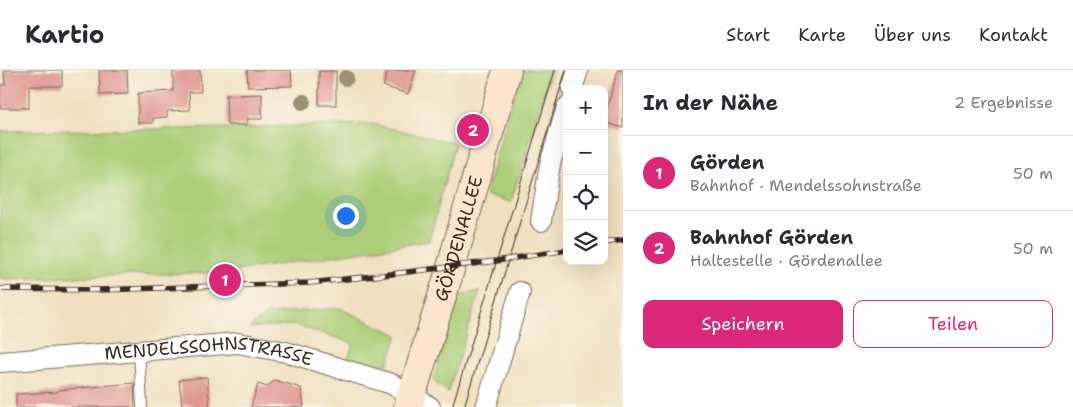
<!DOCTYPE html>
<html lang="de">
<head>
<meta charset="utf-8">
<style>
	:root { --surface:#fff; --page:#f2f2f3; --text:#2b2b33; --muted:#7c7c81; --line:#e1e1e2; --accent:#db2777 }
	body { margin:0; font-family:"Shantell Sans",sans-serif; background:var(--page); color:var(--text) }
	.controls { position:absolute; right:15px; top:15px; display:grid; overflow:hidden; border-radius:10px; box-shadow:0 5px 20px #0002 }
	.controls button { width:45px; height:45px; display:grid; place-items:center; padding:0; border:0; border-bottom:1px solid var(--line); background:var(--surface); color:var(--text); font:25px sans-serif }
	.you { position:absolute; left:345px; top:145px; width:18px; height:18px; margin:-12px; border:4px solid #fff; border-radius:50%; background:#1a73e8; box-shadow:0 0 0 8px #1a73e833 }
	.badge { display:grid; place-items:center; width:32px; height:32px; border-radius:50%; background:var(--accent); color:#fff; font-size:16px; font-weight:700 }
	.pin { position:absolute; translate:-50% -50%; border:2px solid #fff; box-shadow:0 1px 5px #0006 }
	.list { margin:0; padding:0; list-style:none }
	h2 { display:flex; justify-content:space-between; align-items:center; height:65px; margin:0; padding:0 20px; font-size:21px }
	h2 small { font-size:16px; font-weight:400; color:var(--muted) }
	.list li { display:grid; grid-template-columns:32px 1fr auto; gap:15px; align-items:center; box-sizing:border-box; height:75px; padding:0 20px; border-top:1px solid var(--line) }
	.list b { display:block; font-size:19px; white-space:nowrap }
	.list p { margin:0; font-size:16px; white-space:nowrap; color:var(--muted) }
	.list em { font-size:16px; font-style:normal; color:var(--muted) }
	.actions { display:flex; gap:10px; padding:15px 20px }
	.actions a { flex:1; padding:11px 0; border:1px solid var(--accent); border-radius:10px; text-align:center; font-size:18px; color:var(--accent) }
	.actions .main { background:var(--accent); color:#fff }
	.icon { flex:none; width:28px; height:28px; fill:none; stroke:currentColor; stroke-width:2; stroke-linecap:round; stroke-linejoin:round }
	.map { position:relative; flex:none; width:623px; height:337px; overflow:hidden }
	header { display:flex; align-items:center; gap:30px; box-sizing:border-box; height:70px; padding:0 25px; background:var(--surface); border-bottom:1px solid var(--line) }
	header strong { font-size:24px }
	nav { display:flex; gap:28px; margin-inline-start:auto; font-size:18px }
	main { display:flex }
	aside { flex:1; background:var(--surface) }
	.map>svg:first-child { display:block }
	.green { fill:#abce77; stroke:#737c4a }
	.building { fill:#de918d }
	.lines { fill:none; stroke-linecap:round; stroke-linejoin:round }
	.lane-casing { stroke:#7a6a57; stroke-width:12 }
	.street-casing { stroke:#7a6a57; stroke-width:22 }
	.secondary-casing { stroke:#7a6a57; stroke-width:30 }
	.lane { stroke:#fff; stroke-width:10 }
	.street { stroke:#fff; stroke-width:20 }
	.secondary { stroke:#fbe5cf; stroke-width:28 }
	.tram { stroke:#3b2a1e; stroke-width:1 }
	.rail-casing { stroke:#3b2a1e; stroke-width:5.5 }
	.rail { stroke:#fbf7ec; stroke-width:4; stroke-dasharray:11; stroke-linecap:butt }
	.tree { fill:#9c9273 }
	.labels { text-anchor:middle; dominant-baseline:central; stroke-width:4.5; stroke-linejoin:round; paint-order:stroke }
	.street-label { font-size:18px; fill:#3b2a1e; stroke:#fbf7ec }
</style>
</head>
<body>
<header>
<strong>Kartio</strong>
<nav><a>Start</a><a>Karte</a><a>Über uns</a><a>Kontakt</a></nav>
</header>
<main>
<div class="map">
<svg width="623" height="337" viewBox="0 0 623 337">
	<rect width="100%" height="100%" fill="#fbf7ec"/>
	<filter id="ink" filterUnits="userSpaceOnUse"><feTurbulence type="fractalNoise" baseFrequency=".02" numOctaves="2"/><feDisplacementMap in="SourceGraphic" scale="10" xChannelSelector="R" yChannelSelector="G"/><feConvolveMatrix kernelMatrix="1 2 1 2 8 2 1 2 1" color-interpolation-filters="sRGB"/></filter>
	<filter id="wash" filterUnits="userSpaceOnUse"><feTurbulence type="fractalNoise" baseFrequency=".0096" numOctaves="4" result="noise"/><feDisplacementMap in="SourceGraphic" scale="20" xChannelSelector="R" yChannelSelector="G"/><feGaussianBlur stdDeviation="1.12" result="paint"/><feColorMatrix in="noise" values="0 0 0 0 0 0 0 0 0 0 0 0 0 0 0 0 0 1.4 0 .05"/><feComposite in="paint" operator="in"/></filter>
	<g filter="url(#wash)">
		<rect width="100%" height="100%" fill="#f0e0c0"/>
		<g class="green">
			<polygon points="521,0 552,0 511,132 485,125"/>
			<polygon points="372,54 455,73 429,171 231,202 7,209 0,208 0,61 229,58"/>
			<polygon points="480,221 448,322 433,311 458,226"/>
			<polygon points="339,238 398,265 388,294 346,296 353,273 295,255 249,258 267,244"/>
		</g>
		<g id="blocks">
			<g class="building">
				<polygon points="4,0 62,0 62,16 29,16 29,38 0,38 0,15 5,15"/>
				<polygon points="99,0 127,0 128,24 100,25"/>
				<polygon points="182,0 200,0 201,22 189,22 190,40 167,41 167,47 153,48 153,53 138,53 138,23 173,21 173,2 182,1"/>
				<polygon points="247,0 291,0 292,16 248,17"/>
				<polygon points="388,0 416,0 408,24 383,16"/>
				<polygon points="618,0 623,0 623,58 604,52 604,47"/>
				<rect x="319" y="1" width="17" height="34"/>
				<polygon points="262,24 262,49 247,49 247,55 227,55 226,25"/>
				<polygon points="207,307 210,337 194,337 194,334 182,335 179,310"/>
				<polygon points="275,310 301,318 304,337 251,337 258,314 267,317"/>
				<polygon points="134,313 135,337 16,337 16,324 58,322 58,320"/>
			</g>
		</g>
	</g>
	<g filter="url(#ink)">
		<use href="#blocks" fill-opacity="0" stroke="#7a6a57" stroke-width="1"/>
		<g class="lines">
			<g class="lane-casing">
				<polyline id="lane" points="139,280 142,336"/>
			</g>
			<g class="street-casing">
				<g id="street">
					<polyline points="572,19 578,0"/>
					<polyline points="541,151 550,94 567,37"/>
					<path id="s1" d="M0 292 238 273 286 282 392 314 430 337"/>
					<polyline points="486,337 520,222"/>
				</g>
			</g>
			<g class="secondary-casing">
				<g id="secondary">
					<path id="s2" d="M408 337 451 197 507 0"/>
				</g>
			</g>
			<use href="#lane" class="lane"/>
			<use href="#street" class="street"/>
			<use href="#secondary" class="secondary"/>
			<g class="tram">
				<polyline points="452,337 555,0"/>
				<polyline points="464,337 566,0"/>
			</g>
			<g class="rail-casing">
				<g id="rail">
					<polyline points="604,173 623,170"/>
					<polyline points="0,219 100,220 309,213 383,205 496,191 567,180"/>
				</g>
			</g>
			<use href="#rail" class="rail"/>
		</g>
		<g class="tree">
			<circle cx="346" cy="8" r="8"/>
			<circle cx="303" cy="32" r="8"/>
		</g>
	</g>
	<g class="labels">
		<g class="street-label">
			<text stroke="none"><textPath href="#s2" startOffset="176">GÖRDENALLEE</textPath></text>
			<text stroke="none"><textPath href="#s1" startOffset="210">MENDELSSOHNSTRASSE</textPath></text>
		</g>
	</g>
</svg>
<div class="controls">
<button>+</button>
<button>−</button>
<button><svg class="icon" aria-label="locate" viewBox="0 0 24 24"><circle cx="12" cy="12" r="6"/><path d="M12 2v4M12 18v4M2 12h4M18 12h4"/></svg></button>
<button><svg class="icon" aria-label="layers" viewBox="0 0 24 24"><path d="M12 4l9 5-9 5-9-5zM3 14l9 5 9-5"/></svg></button>
</div>
<div class="you"></div>
<div class="pin badge" style="left:225px;top:210px">1</div>
<div class="pin badge" style="left:473px;top:60px">2</div>
</div>
<aside>
<h2>In der Nähe<small>2 Ergebnisse</small></h2>
<ul class="list">
<li><span class="badge">1</span><div><b>Görden</b><p>Bahnhof · Mendelssohnstraße</p></div><em>50 m</em></li>
<li><span class="badge">2</span><div><b>Bahnhof Görden</b><p>Haltestelle · Gördenallee</p></div><em>50 m</em></li>
</ul>
<div class="actions"><a class="main">Speichern</a><a>Teilen</a></div>
</aside>
</main>
</body>
</html>
